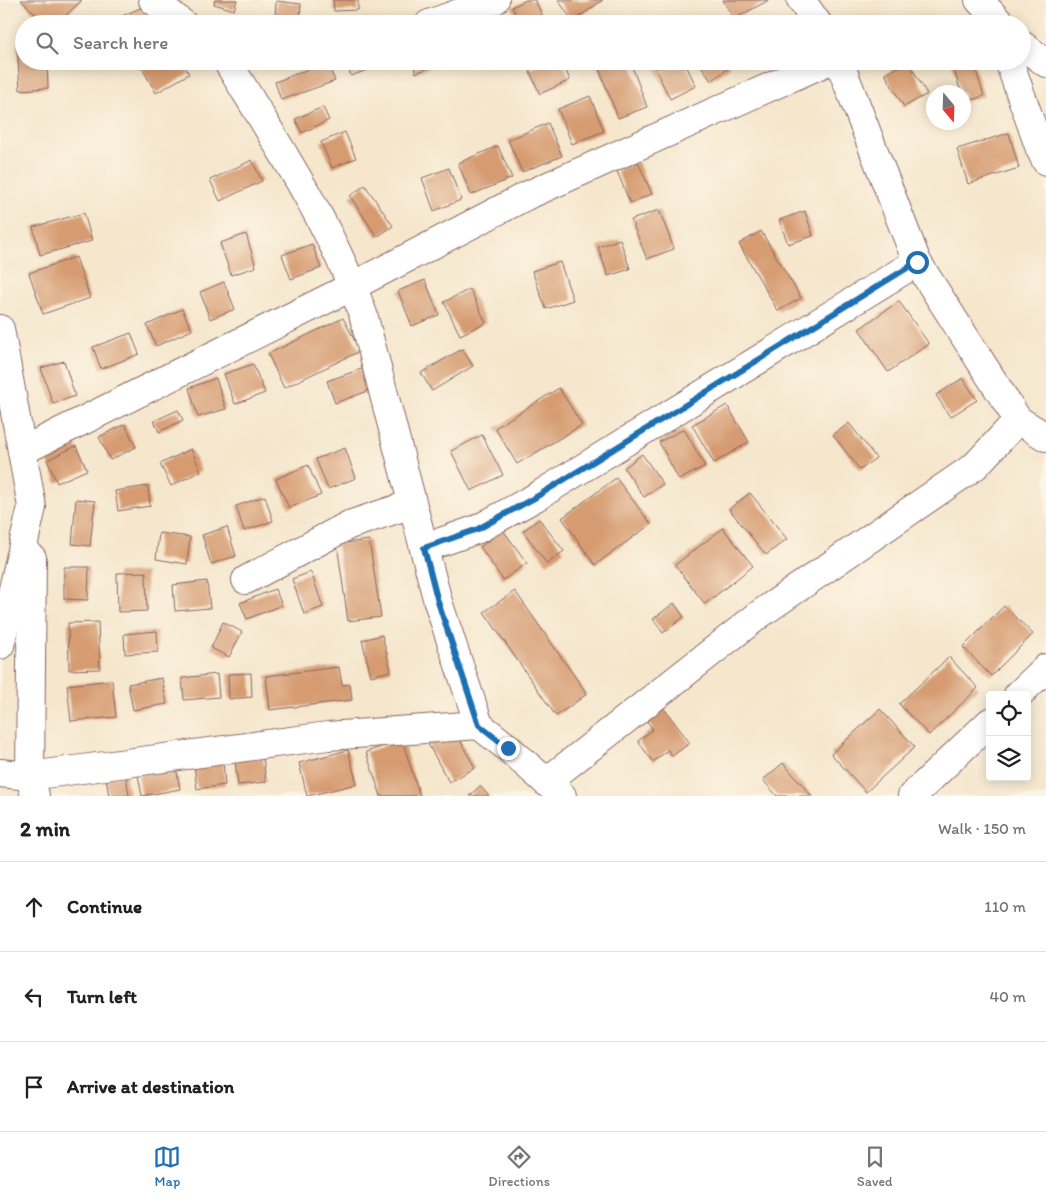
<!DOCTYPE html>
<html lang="en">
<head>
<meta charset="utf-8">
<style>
	:root { --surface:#fff; --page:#f6f6f6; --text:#202124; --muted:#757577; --line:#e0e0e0; --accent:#1f6fb2 }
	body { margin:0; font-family:Itim,sans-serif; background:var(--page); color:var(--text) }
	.controls { position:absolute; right:15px; bottom:15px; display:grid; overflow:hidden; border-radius:5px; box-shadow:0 2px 12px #0003 }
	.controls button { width:45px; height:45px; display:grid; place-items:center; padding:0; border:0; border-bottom:1px solid var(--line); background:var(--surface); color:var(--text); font:25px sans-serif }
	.compass { position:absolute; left:926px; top:85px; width:45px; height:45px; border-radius:50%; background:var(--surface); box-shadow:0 2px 12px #0003; rotate:161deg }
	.stop { position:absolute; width:15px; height:15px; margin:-11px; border:4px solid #1f6fb2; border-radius:50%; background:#fff }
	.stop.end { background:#1f6fb2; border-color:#fff; box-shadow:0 1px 5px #0008 }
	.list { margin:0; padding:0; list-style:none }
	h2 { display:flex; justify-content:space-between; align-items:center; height:65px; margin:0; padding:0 20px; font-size:21px }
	h2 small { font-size:16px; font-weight:400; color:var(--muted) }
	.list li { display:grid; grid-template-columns:32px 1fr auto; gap:15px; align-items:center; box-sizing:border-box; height:90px; padding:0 20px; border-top:1px solid var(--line) }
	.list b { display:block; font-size:19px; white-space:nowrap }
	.list em { font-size:16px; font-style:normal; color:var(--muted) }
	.icon { flex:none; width:28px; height:28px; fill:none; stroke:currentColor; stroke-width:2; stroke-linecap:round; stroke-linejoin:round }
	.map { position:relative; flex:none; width:1046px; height:796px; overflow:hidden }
	.search { position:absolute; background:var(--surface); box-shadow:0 2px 12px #0003; left:15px; right:15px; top:15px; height:55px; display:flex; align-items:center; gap:12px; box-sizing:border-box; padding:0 18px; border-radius:28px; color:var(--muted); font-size:19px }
	.sheet { height:335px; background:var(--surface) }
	nav { display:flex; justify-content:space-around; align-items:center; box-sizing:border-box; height:70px; border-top:1px solid var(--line); background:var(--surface); font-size:14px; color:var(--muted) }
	nav a { display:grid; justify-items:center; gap:2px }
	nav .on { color:var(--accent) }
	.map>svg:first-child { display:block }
	.building { fill:#d69b71 }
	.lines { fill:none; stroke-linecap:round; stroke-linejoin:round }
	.minor-casing { stroke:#866563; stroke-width:30 }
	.minor { stroke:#fff; stroke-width:28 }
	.route { stroke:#1f6fb2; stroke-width:6 }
</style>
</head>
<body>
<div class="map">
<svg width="1046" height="796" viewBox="0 0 1046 796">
	<rect width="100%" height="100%" fill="#fcf5e5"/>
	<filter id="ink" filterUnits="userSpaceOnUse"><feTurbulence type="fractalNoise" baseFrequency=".02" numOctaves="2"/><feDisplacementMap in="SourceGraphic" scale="10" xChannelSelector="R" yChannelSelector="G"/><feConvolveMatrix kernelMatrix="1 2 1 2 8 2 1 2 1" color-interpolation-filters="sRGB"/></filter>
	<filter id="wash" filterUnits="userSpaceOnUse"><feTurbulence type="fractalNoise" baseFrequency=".0096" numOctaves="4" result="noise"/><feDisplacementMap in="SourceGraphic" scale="20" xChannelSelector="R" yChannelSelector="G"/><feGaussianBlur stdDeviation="1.12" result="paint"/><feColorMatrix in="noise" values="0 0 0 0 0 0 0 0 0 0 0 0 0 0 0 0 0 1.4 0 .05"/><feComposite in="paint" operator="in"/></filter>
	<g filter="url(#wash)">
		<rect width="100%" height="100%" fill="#f5e6cc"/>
		<g id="blocks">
			<g class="building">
				<polygon points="21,0 82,0 57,24 45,24"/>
				<polygon points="215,0 237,0 234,10 214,4"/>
				<polygon points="333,0 358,0 358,10 334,11"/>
				<polygon points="526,0 535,0 546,24 520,24 512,7"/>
				<polygon points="558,0 603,0 573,21"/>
				<polygon points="723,0 769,0 734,19"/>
				<polygon points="276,1 301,4 300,20 275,18"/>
				<polygon points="147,5 155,24 104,24"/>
				<polygon points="17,45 24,45 24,61 47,61 48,88 20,90"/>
				<polygon points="138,61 182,61 189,74 156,93"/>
				<polygon points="346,61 392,61 351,76"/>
				<polygon points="412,61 447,61 416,73"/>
				<polygon points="549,61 562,61 570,80 540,94 529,70"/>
				<polygon points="596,61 630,61 647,107 618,118"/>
				<polygon points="654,61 684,61 696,86 670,99 652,62"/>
				<polygon points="698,61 726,61 730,67 711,81"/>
				<polygon points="908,61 927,94 904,107 885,74"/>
				<polygon points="961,61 973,61 984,96 965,102 964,92 961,92 952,64"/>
				<polygon points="327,62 335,81 281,100 275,82"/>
				<polygon points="590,96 604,131 572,144 558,109"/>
				<polygon points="323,107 329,120 302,133 295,119"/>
				<polygon points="548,123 562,156 522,172 508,140"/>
				<polygon points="345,132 356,158 332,168 321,142"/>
				<polygon points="1009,133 1019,168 968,184 957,149"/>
				<polygon points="498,146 512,178 471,195 458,163"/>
				<polygon points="252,160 262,181 220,201 210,180"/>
				<polygon points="638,162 652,194 630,203 617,171"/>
				<polygon points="449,168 461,200 434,211 422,178"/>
				<polygon points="365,185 393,226 377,237 350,196"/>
				<polygon points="659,210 674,249 647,259 631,220"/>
				<polygon points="805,211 813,236 788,244 779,220"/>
				<polygon points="84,213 92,241 40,255 33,227"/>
				<polygon points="761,231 801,298 778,311 739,244"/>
				<polygon points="246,234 256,267 231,275 220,243"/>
				<polygon points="620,239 630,269 608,276 598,247"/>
				<polygon points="312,244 321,268 291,279 282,255"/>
				<polygon points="76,257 90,298 43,314 29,273"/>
				<polygon points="560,262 573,300 546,309 532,271"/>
				<polygon points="425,280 439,315 412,326 398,291"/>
				<polygon points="224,282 235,309 210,319 200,292"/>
				<polygon points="470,289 486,323 460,335 444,302"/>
				<polygon points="899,301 929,344 888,372 859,329"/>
				<polygon points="182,309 192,330 156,346 147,325"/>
				<polygon points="343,318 360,351 284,388 268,354"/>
				<polygon points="131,333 139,354 101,369 93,347"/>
				<polygon points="462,349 473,366 432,391 421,373"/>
				<polygon points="64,361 75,396 53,404 41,368"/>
				<polygon points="253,364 265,393 235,404 224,374"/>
				<polygon points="367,367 374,389 335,403 327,381"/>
				<polygon points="216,378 226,409 198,417 189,388"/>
				<polygon points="963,378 977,400 950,417 936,395"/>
				<polygon points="559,388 582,425 517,464 495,428"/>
				<polygon points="727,405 749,442 714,463 692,425"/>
				<polygon points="178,410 183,420 159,432 154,421"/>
				<polygon points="849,423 876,458 860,470 833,435"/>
				<polygon points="125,424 136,447 110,460 99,437"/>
				<polygon points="684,429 705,466 679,480 659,442"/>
				<polygon points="482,435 503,475 471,491 451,451"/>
				<polygon points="76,446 87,470 57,483 47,460"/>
				<polygon points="345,448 356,478 328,489 316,459"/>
				<polygon points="191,449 201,471 171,486 160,464"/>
				<polygon points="642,454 663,484 644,497 624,468"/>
				<polygon points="308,465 321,495 289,508 276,479"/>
				<polygon points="616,478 651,524 595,565 562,518"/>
				<polygon points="148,486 150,506 118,511 115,491"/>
				<polygon points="750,493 787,539 766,555 729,509"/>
				<polygon points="265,496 273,521 244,531 236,506"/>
				<polygon points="76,499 95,501 90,546 72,544"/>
				<polygon points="539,519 564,551 547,564 523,531"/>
				<polygon points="227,527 236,556 211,564 202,535"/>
				<polygon points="723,528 753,566 705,604 675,565"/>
				<polygon points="503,530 527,563 503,580 480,547"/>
				<polygon points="159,533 190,537 187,564 156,559"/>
				<polygon points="369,540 381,617 348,621 337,544"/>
				<polygon points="64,567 89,567 88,600 64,599"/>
				<polygon points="146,572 147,611 118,612 117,573"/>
				<polygon points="311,572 323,607 304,614 292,579"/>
				<polygon points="207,581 210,608 175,611 173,585"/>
				<polygon points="275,589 282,605 247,619 240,603"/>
				<polygon points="515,591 587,694 556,716 484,612"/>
				<polygon points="674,603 684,617 663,633 653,619"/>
				<polygon points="1004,606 1033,634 991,676 963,647"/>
				<polygon points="98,622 100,669 69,670 68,623"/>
				<polygon points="223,622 242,632 229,657 211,648"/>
				<polygon points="157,631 158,652 125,654 124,634"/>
				<polygon points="382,635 391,671 371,676 362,640"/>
				<polygon points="949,657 978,688 929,735 899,704"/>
				<polygon points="339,667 342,685 350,684 352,700 270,710 266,676"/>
				<polygon points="251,673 252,697 229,699 228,674"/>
				<polygon points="217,674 219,697 184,700 182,678"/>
				<polygon points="162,678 167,704 133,710 128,684"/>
				<polygon points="112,680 116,717 71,721 67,685"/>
				<polygon points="662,706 690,743 672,756 668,750 653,762 638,741 653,729 645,719"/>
				<polygon points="880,709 915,747 866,792 831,754"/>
				<polygon points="447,734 458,736 475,768 449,782 428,744"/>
				<polygon points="402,740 420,796 381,796 366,752"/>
				<polygon points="348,750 357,784 307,796 299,763"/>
				<polygon points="263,757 266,782 238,785 235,761"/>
				<polygon points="223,761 225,785 197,789 194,765"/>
				<polygon points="783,763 812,796 777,796 763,780"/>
				<polygon points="176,767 180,789 142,796 138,775"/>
				<polygon points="126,775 129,796 109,796 106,778"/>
				<polygon points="480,786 489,796 469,796"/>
			</g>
		</g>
	</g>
	<g filter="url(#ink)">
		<use href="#blocks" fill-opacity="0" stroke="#866563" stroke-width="1"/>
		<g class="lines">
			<g class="minor-casing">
				<g id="minor">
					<polyline points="153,0 183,24"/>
					<polyline points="801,0 818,24"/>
					<polyline points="979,0 1001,24"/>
					<polyline points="429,24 495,0"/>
					<polyline points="1022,45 1046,63"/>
					<path d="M227 61C276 142 331 225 363 314L438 602 479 725 508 748 562 796"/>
					<polyline points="839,61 917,262 1018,420 1046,437"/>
					<polyline points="1009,61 1040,149 1046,161"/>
					<polyline points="0,329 32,507 0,645"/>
					<polyline points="22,451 353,286 526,196 828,61"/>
					<polyline points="424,548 478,529 536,497 917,262"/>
					<polyline points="32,558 30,776 35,796"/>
					<polyline points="246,580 349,525 412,504"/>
					<polyline points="1018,695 1046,668"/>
					<polyline points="0,773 30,776 328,736 479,725"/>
					<polyline points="546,782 760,614 975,466 1018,420"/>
					<polyline points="912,796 990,722"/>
				</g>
			</g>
			<use href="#minor" class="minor"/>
		</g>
	</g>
	<g class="lines" filter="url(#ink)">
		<polyline class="route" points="508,748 479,725 438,602 424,548 478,529 536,497 917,262"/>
	</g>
</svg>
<div class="controls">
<button><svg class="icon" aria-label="locate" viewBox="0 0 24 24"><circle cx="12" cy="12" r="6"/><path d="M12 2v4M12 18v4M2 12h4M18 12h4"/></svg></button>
<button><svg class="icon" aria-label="layers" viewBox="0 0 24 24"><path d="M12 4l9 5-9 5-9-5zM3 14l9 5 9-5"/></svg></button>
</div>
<svg class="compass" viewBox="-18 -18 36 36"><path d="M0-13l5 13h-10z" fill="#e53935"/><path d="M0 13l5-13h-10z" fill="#757577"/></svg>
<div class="stop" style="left:917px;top:262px"></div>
<div class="stop end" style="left:508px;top:748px"></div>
<div class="search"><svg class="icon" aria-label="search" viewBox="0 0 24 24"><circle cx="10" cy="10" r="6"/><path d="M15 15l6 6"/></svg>Search here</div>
</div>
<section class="sheet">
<h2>2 min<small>Walk · 150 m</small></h2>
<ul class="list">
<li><svg class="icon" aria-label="ahead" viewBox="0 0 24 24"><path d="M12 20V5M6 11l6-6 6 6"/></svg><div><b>Continue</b></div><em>110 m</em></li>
<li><svg class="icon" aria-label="left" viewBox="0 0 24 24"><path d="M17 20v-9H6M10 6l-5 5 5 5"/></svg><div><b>Turn left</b></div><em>40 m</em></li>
<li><svg class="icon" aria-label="arrive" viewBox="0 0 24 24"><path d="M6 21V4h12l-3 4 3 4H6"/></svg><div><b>Arrive at destination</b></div></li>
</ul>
</section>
<nav>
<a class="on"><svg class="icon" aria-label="map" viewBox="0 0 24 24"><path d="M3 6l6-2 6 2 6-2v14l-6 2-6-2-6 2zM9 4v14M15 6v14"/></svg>Map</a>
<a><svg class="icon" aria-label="directions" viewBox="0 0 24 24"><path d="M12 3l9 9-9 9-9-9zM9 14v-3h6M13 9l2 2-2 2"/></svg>Directions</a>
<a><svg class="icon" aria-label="saved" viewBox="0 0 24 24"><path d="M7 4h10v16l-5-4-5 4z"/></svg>Saved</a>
</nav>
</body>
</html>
